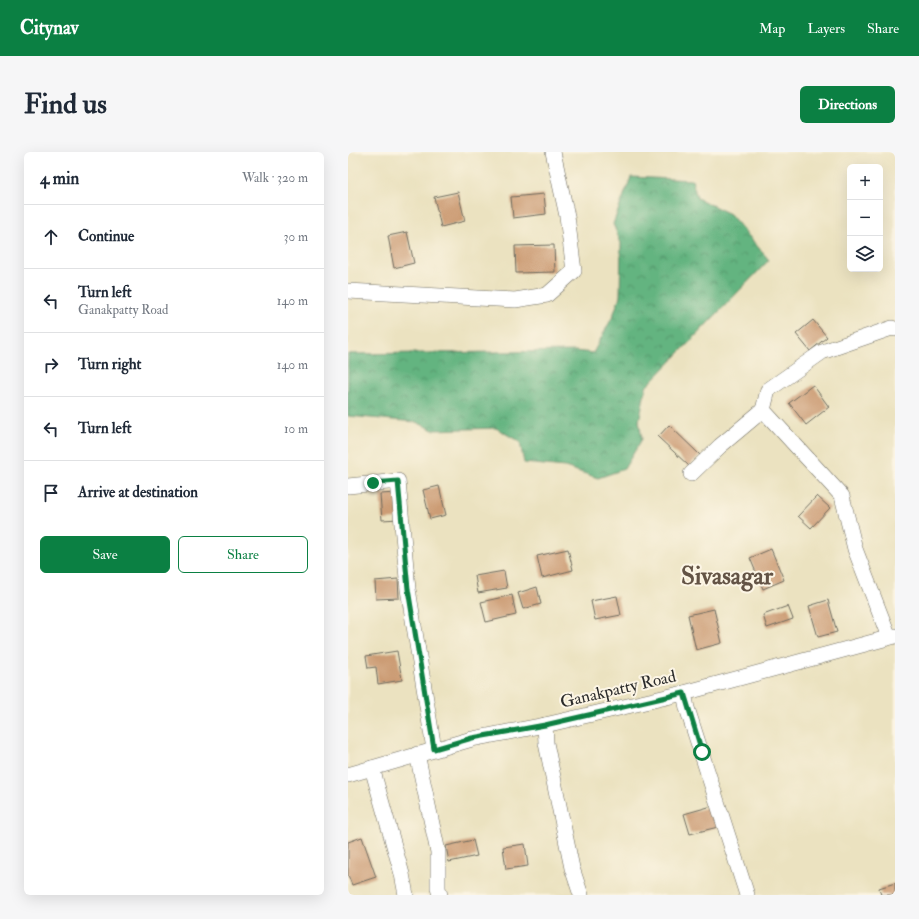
<!DOCTYPE html>
<html lang="en">
<head>
<meta charset="utf-8">
<style>
	:root { --surface:#fff; --page:#f6f6f7; --text:#1f2937; --muted:#747a83; --line:#e0e1e3; --accent:#0b8043 }
	body { margin:0; font-family:"IM FELL Double Pica",serif; background:var(--page); color:var(--text) }
	.controls { position:absolute; right:12px; top:12px; display:grid; overflow:hidden; border-radius:6px; box-shadow:0 4px 16px #0002 }
	.controls button { width:36px; height:36px; display:grid; place-items:center; padding:0; border:0; border-bottom:1px solid var(--line); background:var(--surface); color:var(--text); font:20px sans-serif }
	.stop { position:absolute; width:12px; height:12px; margin:-9px; border:3px solid #0b8043; border-radius:50%; background:#fff }
	.stop.end { background:#0b8043; border-color:#fff; box-shadow:0 1px 4px #0008 }
	.list { margin:0; padding:0; list-style:none }
	h2 { display:flex; justify-content:space-between; align-items:center; height:52px; margin:0; padding:0 16px; font-size:17px }
	h2 small { font-size:13px; font-weight:400; color:var(--muted) }
	.list li { display:grid; grid-template-columns:26px 1fr auto; gap:12px; align-items:center; box-sizing:border-box; height:64px; padding:0 16px; border-top:1px solid var(--line) }
	.list b { display:block; font-size:15px; white-space:nowrap }
	.list p { margin:0; font-size:13px; white-space:nowrap; color:var(--muted) }
	.list em { font-size:13px; font-style:normal; color:var(--muted) }
	.actions { display:flex; gap:8px; padding:12px 16px }
	.actions a { flex:1; padding:9px 0; border:1px solid var(--accent); border-radius:6px; text-align:center; font-size:14px; color:var(--accent) }
	.actions .main { background:var(--accent); color:#fff }
	.icon { flex:none; width:22px; height:22px; fill:none; stroke:currentColor; stroke-width:2; stroke-linecap:round; stroke-linejoin:round }
	.map { position:relative; flex:none; width:547px; height:743px; overflow:hidden; border-radius:6px }
	header { display:flex; align-items:center; gap:24px; box-sizing:border-box; height:56px; padding:0 20px; background:var(--accent); color:#fff }
	header strong { font-size:19px }
	nav { display:flex; gap:22px; margin-inline-start:auto; font-size:14px }
	.intro { display:flex; align-items:center; justify-content:space-between; box-sizing:border-box; height:96px; padding:0 24px }
	h1 { margin:0; font-size:28px }
	.button { padding:10px 18px; border-radius:6px; background:var(--accent); color:#fff; font-size:14px; font-weight:700 }
	main { display:flex; gap:24px; padding:0 24px }
	aside { flex:1; background:var(--surface); border-radius:6px; box-shadow:0 4px 16px #0002 }
	.map>svg:first-child { display:block }
	.forest { fill:url(#forest-crowns); stroke:#487056 }
	.building { fill:#cc9c74 }
	.lines { fill:none; stroke-linecap:round; stroke-linejoin:round }
	.street-casing { stroke:#6e6b5f; stroke-width:16 }
	.street { stroke:#fff; stroke-width:15 }
	.route { stroke:#0b8043; stroke-width:5 }
	.labels { text-anchor:middle; dominant-baseline:central; stroke-width:4; stroke-linejoin:round; paint-order:stroke }
	.street-label { font-size:17px; fill:#2b2b2b; stroke:#fcf5e5 }
	.town-label { font-size:25px; font-weight:bold; fill:#635345; stroke:#fcf5e5 }
</style>
</head>
<body>
<header>
<strong>Citynav</strong>
<nav><a>Map</a><a>Layers</a><a>Share</a></nav>
</header>
<div class="intro"><h1>Find us</h1><a class="button">Directions</a></div>
<main>
<aside>
<h2>4 min<small>Walk · 320 m</small></h2>
<ul class="list">
<li><svg class="icon" aria-label="ahead" viewBox="0 0 24 24"><path d="M12 20V5M6 11l6-6 6 6"/></svg><div><b>Continue</b></div><em>30 m</em></li>
<li><svg class="icon" aria-label="left" viewBox="0 0 24 24"><path d="M17 20v-9H6M10 6l-5 5 5 5"/></svg><div><b>Turn left</b><p>Ganakpatty Road</p></div><em>140 m</em></li>
<li><svg class="icon" aria-label="right" viewBox="0 0 24 24"><path d="M7 20v-9h11M14 6l5 5-5 5"/></svg><div><b>Turn right</b></div><em>140 m</em></li>
<li><svg class="icon" aria-label="left" viewBox="0 0 24 24"><path d="M17 20v-9H6M10 6l-5 5 5 5"/></svg><div><b>Turn left</b></div><em>10 m</em></li>
<li><svg class="icon" aria-label="arrive" viewBox="0 0 24 24"><path d="M6 21V4h12l-3 4 3 4H6"/></svg><div><b>Arrive at destination</b></div></li>
</ul>
<div class="actions"><a class="main">Save</a><a>Share</a></div>
</aside>
<div class="map">
<svg width="547" height="743" viewBox="0 0 547 743">
	<defs>
		<pattern id="forest-crowns" width="20" height="18" patternUnits="userSpaceOnUse"><rect width="20" height="18" fill="#64b480"/><path d="M2 6a3 3 0 1 1 6 0M12 15a3 3 0 1 1 6 0" fill="none" stroke="#539369"/></pattern>
	</defs>
	<rect width="100%" height="100%" fill="#fcf5e5"/>
	<filter id="ink" filterUnits="userSpaceOnUse"><feTurbulence type="fractalNoise" baseFrequency=".025" numOctaves="2"/><feDisplacementMap in="SourceGraphic" scale="8" xChannelSelector="R" yChannelSelector="G"/><feConvolveMatrix kernelMatrix="1 2 1 2 8 2 1 2 1" color-interpolation-filters="sRGB"/></filter>
	<filter id="wash" filterUnits="userSpaceOnUse"><feTurbulence type="fractalNoise" baseFrequency=".012" numOctaves="4" result="noise"/><feDisplacementMap in="SourceGraphic" scale="16" xChannelSelector="R" yChannelSelector="G"/><feGaussianBlur stdDeviation="0.9" result="paint"/><feColorMatrix in="noise" values="0 0 0 0 0 0 0 0 0 0 0 0 0 0 0 0 0 1.4 0 .05"/><feComposite in="paint" operator="in"/></filter>
	<g filter="url(#wash)">
		<rect width="100%" height="100%" fill="#ebe2c0"/>
		<polygon class="forest" points="283,25 344,28 349,46 382,62 421,108 298,235 291,269 294,287 276,317 250,326 217,315 176,311 172,290 148,276 85,278 68,270 0,264 0,202 227,199 245,201 265,164 272,144 273,91 265,72"/>
		<g id="blocks">
			<g class="building">
				<polygon points="110,40 117,69 93,75 86,45"/>
				<polygon points="196,42 198,62 165,66 163,45"/>
				<polygon points="59,80 66,111 46,116 40,84"/>
				<polygon points="206,93 207,120 168,121 167,94"/>
				<polygon points="465,168 479,185 462,199 448,182"/>
				<polygon points="465,233 481,255 458,273 441,251"/>
				<polygon points="321,273 352,303 341,314 310,285"/>
				<polygon points="91,334 98,363 82,367 75,338"/>
				<polygon points="49,341 51,367 34,368 32,342"/>
				<polygon points="469,344 482,356 463,376 450,364"/>
				<polygon points="220,397 225,418 194,426 189,404"/>
				<polygon points="423,397 436,428 415,437 402,406"/>
				<polygon points="156,419 159,436 130,441 127,424"/>
				<polygon points="50,427 51,446 28,447 27,429"/>
				<polygon points="189,435 193,452 175,457 170,441"/>
				<polygon points="164,443 168,463 138,470 133,450"/>
				<polygon points="269,444 273,463 247,468 243,449"/>
				<polygon points="480,448 489,480 470,485 461,454"/>
				<polygon points="440,454 445,467 419,476 415,463"/>
				<polygon points="366,457 374,491 348,498 340,463"/>
				<polygon points="49,499 54,528 30,532 28,515 20,516 18,504"/>
				<polygon points="364,654 370,675 342,682 336,662"/>
				<polygon points="14,685 28,725 4,733 0,723 0,690"/>
				<polygon points="125,688 129,704 101,710 98,694"/>
				<polygon points="177,692 180,714 158,717 155,695"/>
				<polygon points="547,731 547,743 533,743 531,736"/>
			</g>
		</g>
	</g>
	<g filter="url(#ink)">
		<use href="#blocks" fill-opacity="0" stroke="#6e6b5f" stroke-width="1"/>
		<g class="lines">
			<g class="street-casing">
				<g id="street">
					<polyline points="0,139 167,148 199,143 226,119 219,64 205,0"/>
					<polyline points="343,322 372,294 415,258"/>
					<polyline points="0,334 50,329 60,437 86,597"/>
					<polyline points="541,485 507,397 494,344 415,258 420,238 474,200 544,176 547,177"/>
					<polyline points="336,541 339,556 399,743"/>
					<polyline points="197,573 198,591 224,716 233,743"/>
					<polyline points="69,602 90,700 90,736 92,743"/>
					<polyline points="24,616 54,722 58,743"/>
					<polyline points="0,623 124,587 197,573 336,541 547,484"/>
				</g>
			</g>
			<use href="#street" class="street"/>
		</g>
	</g>
	<g class="lines" filter="url(#ink)">
		<polyline class="route" points="25,331 50,329 60,437 86,597 124,586 197,573 336,541 354,600"/>
	</g>
	<g class="labels">
		<g class="street-label">
			<text transform="translate(270 537) rotate(-13)">Ganakpatty Road</text>
		</g>
		<g class="town-label">
			<text x="379" y="424">Sivasagar</text>
		</g>
	</g>
</svg>
<div class="controls">
<button>+</button>
<button>−</button>
<button><svg class="icon" aria-label="layers" viewBox="0 0 24 24"><path d="M12 4l9 5-9 5-9-5zM3 14l9 5 9-5"/></svg></button>
</div>
<div class="stop" style="left:354px;top:600px"></div>
<div class="stop end" style="left:25px;top:331px"></div>
</div>
</main>
</body>
</html>
